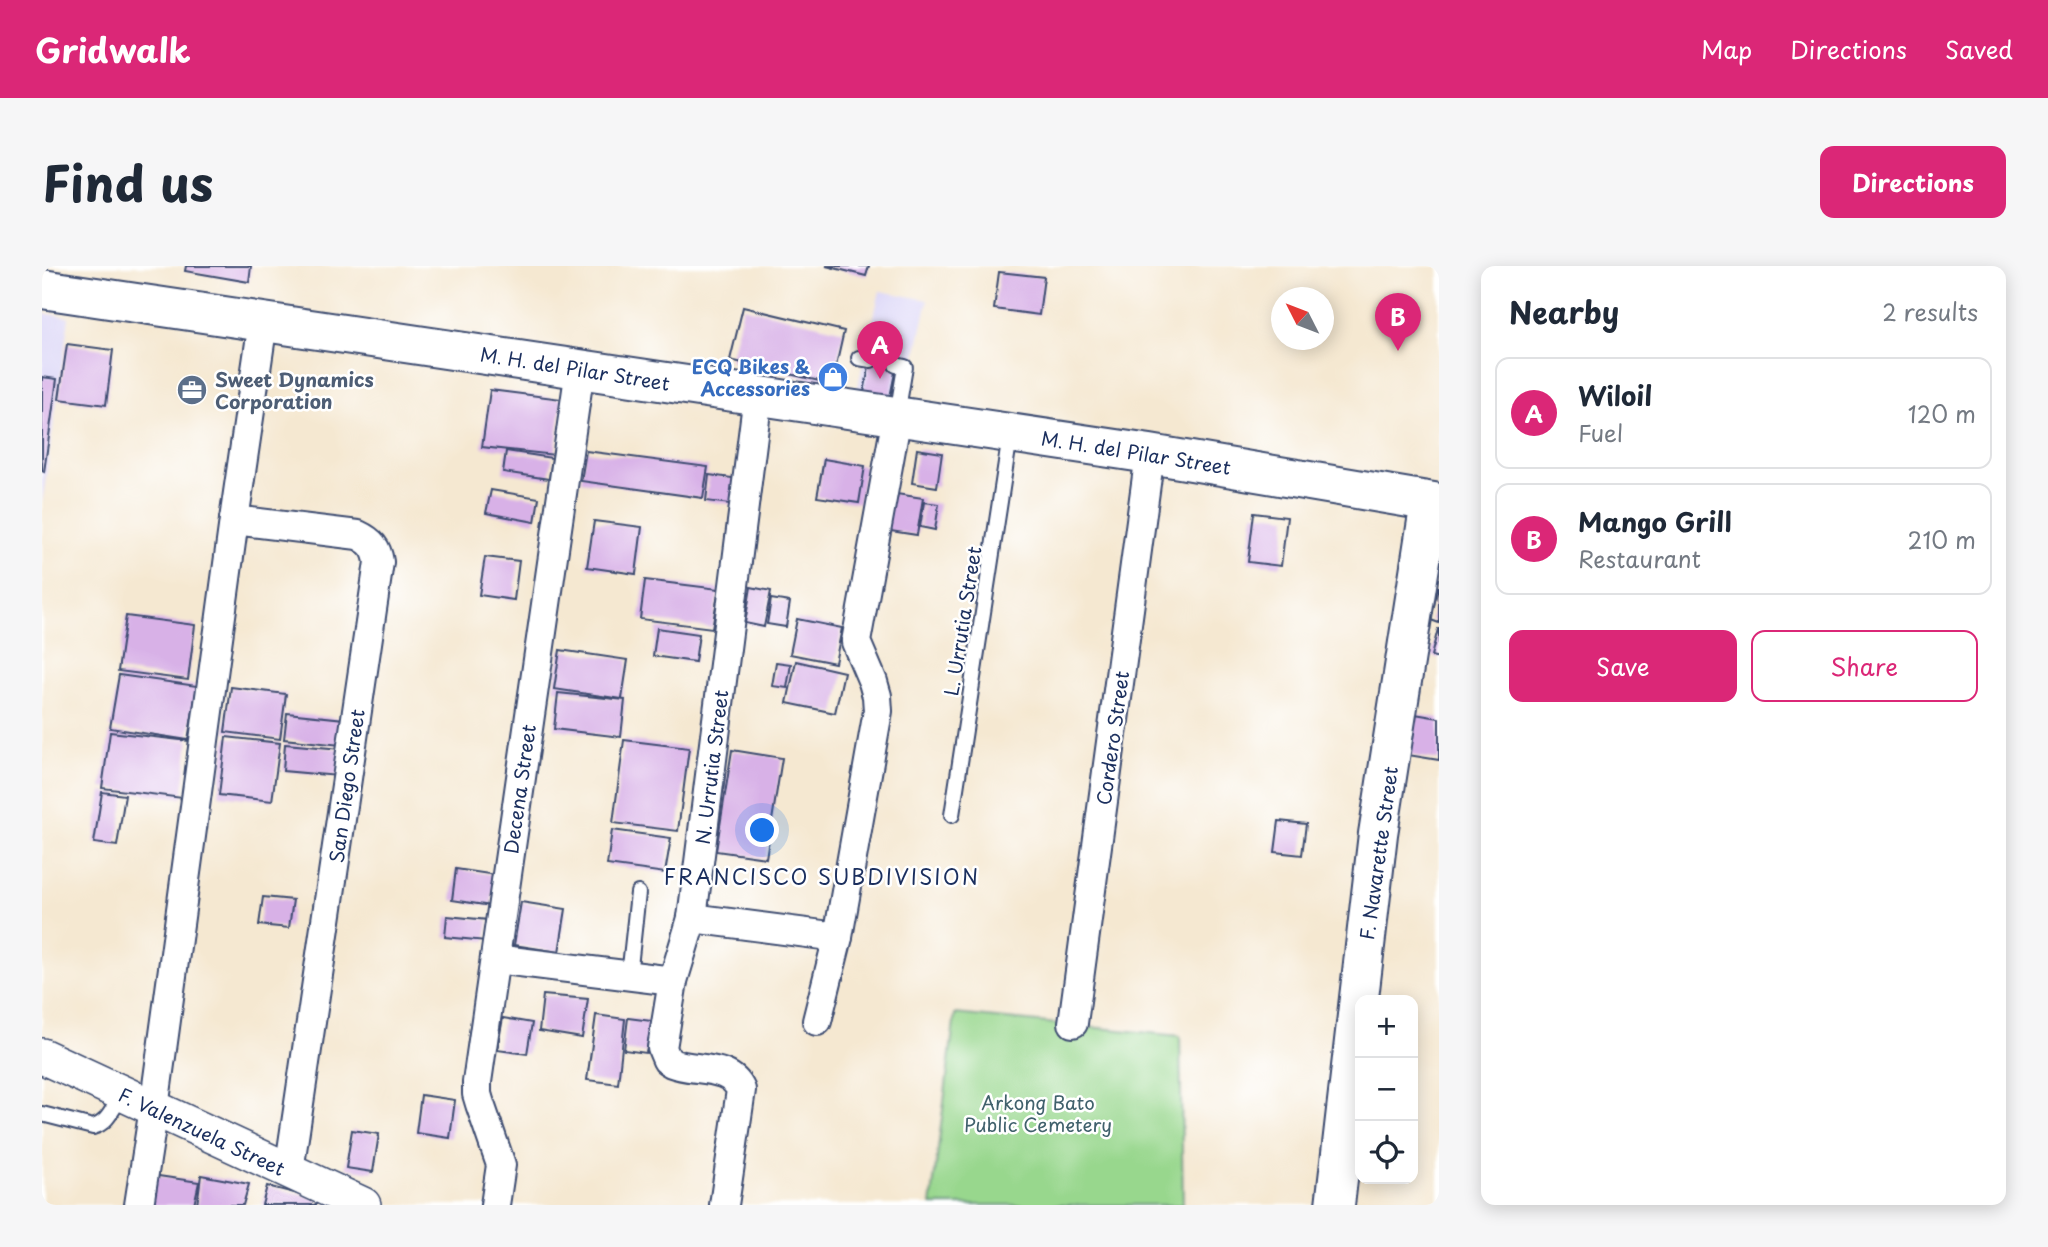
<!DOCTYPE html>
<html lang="en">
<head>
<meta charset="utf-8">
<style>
	:root { --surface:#fff; --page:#f6f6f7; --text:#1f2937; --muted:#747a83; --line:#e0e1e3; --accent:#db2777 }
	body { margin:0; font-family:"Playpen Sans",sans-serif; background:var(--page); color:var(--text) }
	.controls { position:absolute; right:21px; bottom:21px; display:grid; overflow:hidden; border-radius:14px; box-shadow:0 4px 18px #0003 }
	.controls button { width:63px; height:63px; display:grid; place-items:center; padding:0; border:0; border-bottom:2px solid var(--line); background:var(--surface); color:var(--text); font:35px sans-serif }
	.compass { position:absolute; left:1229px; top:21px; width:63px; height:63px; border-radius:50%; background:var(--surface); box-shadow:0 4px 18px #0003; rotate:312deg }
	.you { position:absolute; left:721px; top:565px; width:24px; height:24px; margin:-18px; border:5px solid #fff; border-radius:50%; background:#1a73e8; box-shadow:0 0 0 10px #1a73e833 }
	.badge { display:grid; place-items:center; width:46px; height:46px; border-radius:50%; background:var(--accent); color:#fff; font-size:23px; font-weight:700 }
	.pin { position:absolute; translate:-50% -58px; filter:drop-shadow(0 2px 4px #0008) }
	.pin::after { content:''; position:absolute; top:37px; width:24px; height:21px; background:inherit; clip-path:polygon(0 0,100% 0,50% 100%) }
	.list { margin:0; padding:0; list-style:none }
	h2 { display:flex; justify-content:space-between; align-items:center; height:91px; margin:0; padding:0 28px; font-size:30px }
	h2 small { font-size:23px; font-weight:400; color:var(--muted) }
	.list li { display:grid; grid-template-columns:46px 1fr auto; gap:21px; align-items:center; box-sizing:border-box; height:112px; margin:0 14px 14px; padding:0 14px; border:2px solid var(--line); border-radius:14px }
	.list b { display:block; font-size:26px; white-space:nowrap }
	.list p { margin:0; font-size:23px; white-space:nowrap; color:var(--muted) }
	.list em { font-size:23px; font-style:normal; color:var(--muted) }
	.actions { display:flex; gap:14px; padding:21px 28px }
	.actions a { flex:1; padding:16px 0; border:2px solid var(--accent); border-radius:14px; text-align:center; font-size:24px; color:var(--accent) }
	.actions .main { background:var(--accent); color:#fff }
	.icon { flex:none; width:38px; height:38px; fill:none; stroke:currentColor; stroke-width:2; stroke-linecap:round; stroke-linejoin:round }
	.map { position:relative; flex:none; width:1397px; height:939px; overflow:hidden; border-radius:14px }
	header { display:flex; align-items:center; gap:42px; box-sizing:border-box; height:98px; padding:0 35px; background:var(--accent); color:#fff }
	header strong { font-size:33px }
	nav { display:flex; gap:38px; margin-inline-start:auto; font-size:24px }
	.intro { display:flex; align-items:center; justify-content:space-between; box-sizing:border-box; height:168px; padding:0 42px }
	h1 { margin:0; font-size:49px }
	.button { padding:18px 32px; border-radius:14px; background:var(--accent); color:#fff; font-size:24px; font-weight:700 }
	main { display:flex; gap:42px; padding:0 42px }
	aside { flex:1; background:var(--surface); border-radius:14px; box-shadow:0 4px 18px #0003 }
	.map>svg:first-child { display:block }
	.built { fill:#dbd6f7 }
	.green { fill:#98d78d; stroke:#5a8376; stroke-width:2 }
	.building { fill:#d8b1e7 }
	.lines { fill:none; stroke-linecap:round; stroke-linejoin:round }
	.service-casing { stroke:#3c4b6f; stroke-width:18 }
	.minor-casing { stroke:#3c4b6f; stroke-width:32 }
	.tertiary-casing { stroke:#3c4b6f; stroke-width:38 }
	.secondary-casing { stroke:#3c4b6f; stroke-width:42 }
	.service { stroke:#fff; stroke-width:14 }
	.minor { stroke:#fff; stroke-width:28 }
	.tertiary { stroke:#fff; stroke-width:35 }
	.secondary { stroke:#fff; stroke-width:38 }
	.labels { text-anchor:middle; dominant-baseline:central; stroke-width:5; stroke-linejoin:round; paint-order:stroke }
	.shop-label { font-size:19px; font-weight:bold; fill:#366cbe; stroke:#fff; text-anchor:end }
	.street-label { font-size:19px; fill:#1b2f5e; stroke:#fff }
	.service-label { font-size:19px; font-weight:bold; fill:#4e5e75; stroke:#fff; text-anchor:start }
	.park-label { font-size:19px; fill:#40616c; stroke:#fff }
	.neighbourhood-label { font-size:21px; letter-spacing:2px; fill:#1b2f5e; stroke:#fff }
</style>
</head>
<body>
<header>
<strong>Gridwalk</strong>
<nav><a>Map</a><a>Directions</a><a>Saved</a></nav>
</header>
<div class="intro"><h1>Find us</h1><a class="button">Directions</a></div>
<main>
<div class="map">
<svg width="1397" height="939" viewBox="0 0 1397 939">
	<rect width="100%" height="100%" fill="#fff"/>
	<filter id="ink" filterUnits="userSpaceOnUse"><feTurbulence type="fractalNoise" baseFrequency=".0143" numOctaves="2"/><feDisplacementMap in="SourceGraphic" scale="14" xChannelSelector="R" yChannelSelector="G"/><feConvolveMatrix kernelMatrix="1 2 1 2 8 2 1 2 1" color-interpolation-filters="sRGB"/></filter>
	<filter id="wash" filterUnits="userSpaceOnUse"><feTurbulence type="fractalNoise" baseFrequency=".00686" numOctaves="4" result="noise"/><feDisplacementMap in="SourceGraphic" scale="28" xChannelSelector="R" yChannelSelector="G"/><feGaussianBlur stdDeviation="1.57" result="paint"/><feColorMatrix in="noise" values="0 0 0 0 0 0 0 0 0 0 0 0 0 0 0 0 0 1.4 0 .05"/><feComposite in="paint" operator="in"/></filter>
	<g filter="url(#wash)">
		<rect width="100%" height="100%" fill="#f5e8d1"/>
		<g class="built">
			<polygon points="838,25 886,34 863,138 814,128"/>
			<polygon points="0,47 27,51 0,238"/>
		</g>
		<polygon class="green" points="913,748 1138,770 1141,939 889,939"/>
		<g id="blocks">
			<g class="building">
				<polygon points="144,0 209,0 207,16 143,5"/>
				<polygon points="784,0 827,0 824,10"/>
				<polygon points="957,6 1002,11 997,49 952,43"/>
				<polygon points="701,41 802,65 790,118 688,94"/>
				<polygon points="833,72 859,77 848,131 822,126"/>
				<polygon points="25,78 71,84 64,139 17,133"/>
				<polygon points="0,111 15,113 2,206 0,205"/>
				<polygon points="448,124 520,133 513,189 440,181"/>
				<polygon points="875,183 900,187 895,221 870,217"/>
				<polygon points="464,185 510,192 507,213 461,206"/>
				<polygon points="544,185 666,201 661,232 539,215"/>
				<polygon points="782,193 823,200 817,237 775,231"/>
				<polygon points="667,209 698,213 695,239 664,235"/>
				<polygon points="449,224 497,232 493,256 444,247"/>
				<polygon points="848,227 881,232 875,269 842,264"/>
				<polygon points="882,236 897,238 893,264 878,261"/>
				<polygon points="1212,247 1245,251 1239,300 1206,296"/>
				<polygon points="552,255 600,261 594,308 545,301"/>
				<polygon points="443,291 477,295 472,334 437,329"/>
				<polygon points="603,314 677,323 670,362 598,353"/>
				<polygon points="709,321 729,325 722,361 703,357"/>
				<polygon points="1396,321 1397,321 1397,357 1389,354"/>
				<polygon points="729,333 748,336 744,361 725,358"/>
				<polygon points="84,350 153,359 146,414 76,405"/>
				<polygon points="755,353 800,362 793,397 748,388"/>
				<polygon points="615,362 657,368 653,396 611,390"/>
				<polygon points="1396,363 1397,363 1397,392 1389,390"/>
				<polygon points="518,384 586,394 580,433 512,423"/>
				<polygon points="754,395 802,406 793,447 745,437"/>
				<polygon points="734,396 749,398 745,422 730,420"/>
				<polygon points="77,409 155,420 146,474 68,462"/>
				<polygon points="189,421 244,428 238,473 183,466"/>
				<polygon points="516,427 583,434 579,471 512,463"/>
				<polygon points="245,447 302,453 299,479 242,473"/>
				<polygon points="1373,448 1397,452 1397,494 1366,489"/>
				<polygon points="68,466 147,475 140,532 60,522"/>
				<polygon points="184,471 238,477 230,535 177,529"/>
				<polygon points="582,474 647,482 636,565 571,557"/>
				<polygon points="243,478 299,483 296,510 241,505"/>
				<polygon points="690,484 740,492 724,592 674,585"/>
				<polygon points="60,526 83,529 75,580 52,577"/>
				<polygon points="1237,555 1264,558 1260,589 1233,586"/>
				<polygon points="570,564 629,572 623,607 565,599"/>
				<polygon points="414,603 454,609 449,640 410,634"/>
				<polygon points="221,631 251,634 247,662 217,659"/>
				<polygon points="479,636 524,643 517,686 472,679"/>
				<polygon points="405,650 446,654 444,675 403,671"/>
				<polygon points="501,729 546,733 540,772 497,765"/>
				<polygon points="554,749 583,753 576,818 545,814"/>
				<polygon points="461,752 490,757 485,788 455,784"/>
				<polygon points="586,752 610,755 604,787 582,784"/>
				<polygon points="379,829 413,834 408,872 374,867"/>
				<polygon points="310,864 337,868 331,906 304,902"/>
				<polygon points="110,909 157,916 152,939 105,939"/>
				<polygon points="159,909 207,918 201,939 155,939"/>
				<polygon points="225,920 276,933 274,939 220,939"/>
			</g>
		</g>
	</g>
	<g filter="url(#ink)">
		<use href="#blocks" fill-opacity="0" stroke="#3c4b6f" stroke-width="2"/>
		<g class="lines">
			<g class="service-casing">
				<g id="service">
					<polyline points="817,92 829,94"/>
					<polyline points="854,99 863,101 855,149"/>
					<polyline points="910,549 968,170"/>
					<polyline points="587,710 596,627"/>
					<path d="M0 848 51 861C67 857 71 840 81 828"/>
				</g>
			</g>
			<g class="minor-casing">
				<g id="minor">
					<path d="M192 254 316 269C329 275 335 282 337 296L247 905"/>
					<polyline points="650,652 796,671"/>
					<polyline points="453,693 631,715"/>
					<polyline points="775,755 796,671 836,445 835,430 831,416 814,376 855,150"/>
					<polyline points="1031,757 1108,188"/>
					<polyline points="97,939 112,842 192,254 221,56"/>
					<polyline points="453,939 459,899 438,838 435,828 435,816 538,103"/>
					<path d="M682 939 699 824C688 798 653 806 630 797L625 794 620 782 631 715 650 652 716 129"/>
				</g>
			</g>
			<g class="tertiary-casing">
				<polyline id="tertiary" points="0,790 321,939"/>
			</g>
			<g class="secondary-casing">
				<g id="secondary">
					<polyline points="0,23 1108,188 1397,237"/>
					<polyline points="1293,939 1336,568 1388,236"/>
				</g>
			</g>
			<use href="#service" class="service"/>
			<use href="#minor" class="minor"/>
			<use href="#tertiary" class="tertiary"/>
			<use href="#secondary" class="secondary"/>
		</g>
	</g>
	<defs>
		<g id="shop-disc" transform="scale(1.575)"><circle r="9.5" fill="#3f7fe0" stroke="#fff"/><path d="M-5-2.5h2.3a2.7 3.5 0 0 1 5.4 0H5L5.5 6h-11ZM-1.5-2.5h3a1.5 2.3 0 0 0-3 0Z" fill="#fff"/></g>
		<g id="office-disc" transform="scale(1.575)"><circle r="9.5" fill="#5c6f8a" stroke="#fff"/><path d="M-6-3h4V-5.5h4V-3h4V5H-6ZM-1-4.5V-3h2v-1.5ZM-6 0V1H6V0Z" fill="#fff"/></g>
	</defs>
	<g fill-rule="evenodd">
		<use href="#shop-disc" x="791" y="111"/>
		<use href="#office-disc" x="150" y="124"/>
	</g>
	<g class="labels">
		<g class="shop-label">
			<text x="768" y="100">ECQ Bikes &amp;<tspan x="768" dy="22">Accessories</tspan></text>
		</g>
		<g class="street-label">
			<text transform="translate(533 102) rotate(9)">M. H. del Pilar Street</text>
			<text transform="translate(1094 186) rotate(9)">M. H. del Pilar Street</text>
			<text transform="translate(920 355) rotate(-81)">L. Urrutia Street</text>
			<text transform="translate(1070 472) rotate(-82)">Cordero Street</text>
			<text transform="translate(669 501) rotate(-83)">N. Urrutia Street</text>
			<text transform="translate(304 520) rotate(-82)">San Diego Street</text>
			<text transform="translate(477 523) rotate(-82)">Decena Street</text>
			<text transform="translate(1336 587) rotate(-82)">F. Navarette Street</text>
			<text transform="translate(160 865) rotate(25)">F. Valenzuela Street</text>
		</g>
		<g class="service-label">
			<text x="173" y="113">Sweet Dynamics<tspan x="173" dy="22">Corporation</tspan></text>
		</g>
		<g class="park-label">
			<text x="996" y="836">Arkong Bato<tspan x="996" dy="22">Public Cemetery</tspan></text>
		</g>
		<g class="neighbourhood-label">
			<text x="780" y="610">FRANCISCO SUBDIVISION</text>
		</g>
	</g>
</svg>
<div class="controls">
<button>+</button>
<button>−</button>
<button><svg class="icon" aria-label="locate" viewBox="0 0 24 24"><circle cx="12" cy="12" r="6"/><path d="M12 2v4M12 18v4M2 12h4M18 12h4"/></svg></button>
</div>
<svg class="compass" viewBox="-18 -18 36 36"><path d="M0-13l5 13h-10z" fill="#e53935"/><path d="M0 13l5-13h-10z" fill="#747a83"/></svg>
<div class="you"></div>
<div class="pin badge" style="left:838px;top:113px">A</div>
<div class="pin badge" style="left:1356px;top:85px">B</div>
</div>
<aside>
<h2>Nearby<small>2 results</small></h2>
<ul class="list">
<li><span class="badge">A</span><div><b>Wiloil</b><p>Fuel</p></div><em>120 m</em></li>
<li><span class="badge">B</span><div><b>Mango Grill</b><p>Restaurant</p></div><em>210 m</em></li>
</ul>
<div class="actions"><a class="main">Save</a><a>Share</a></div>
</aside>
</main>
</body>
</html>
